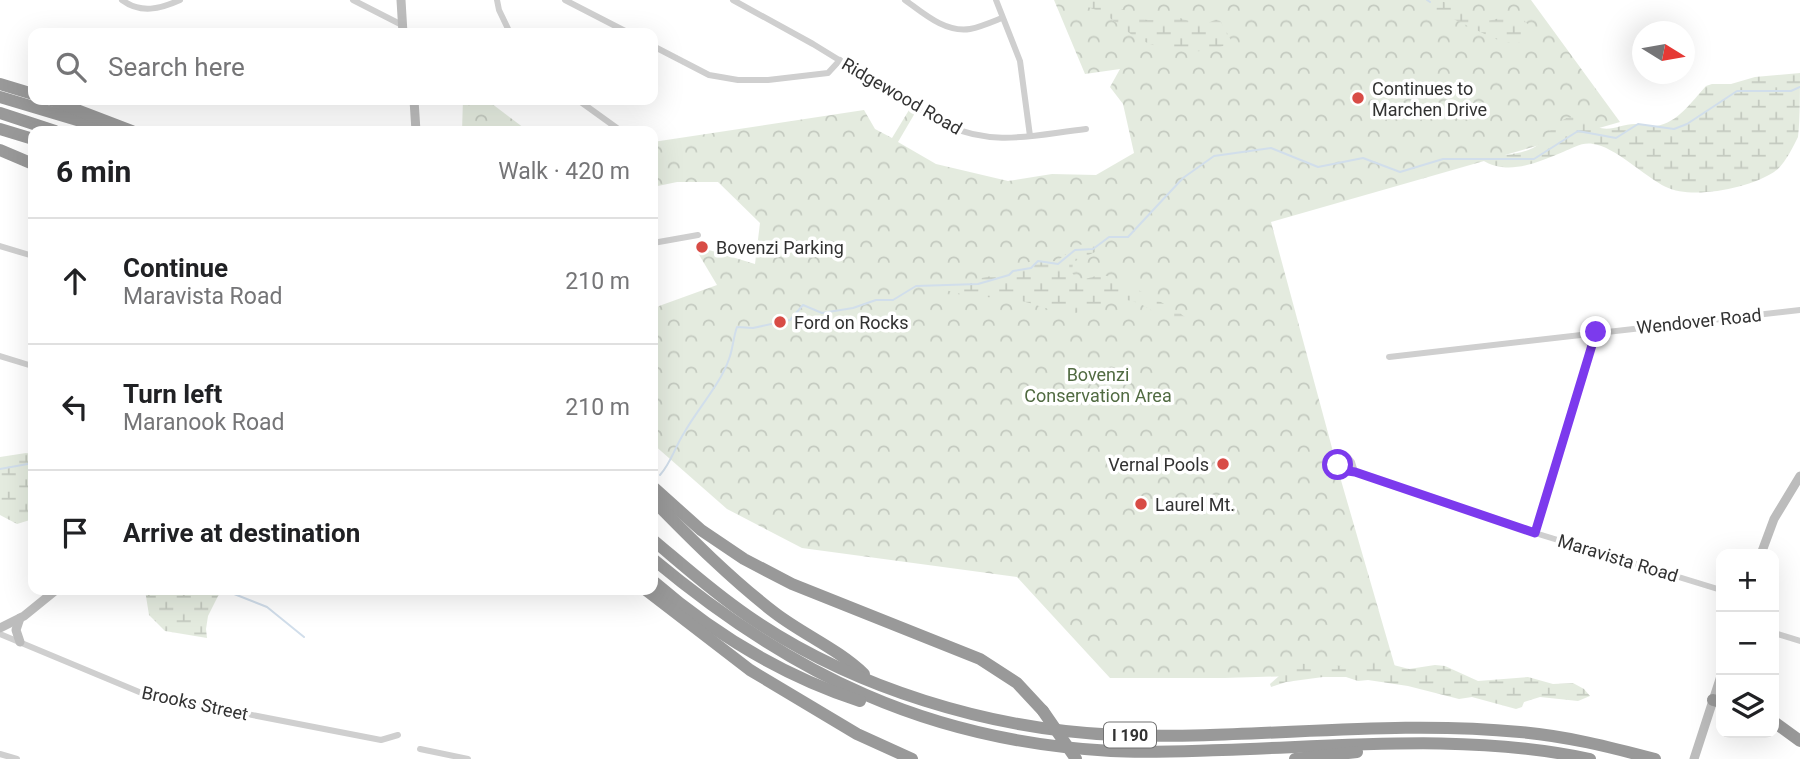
<!DOCTYPE html>
<html lang="en">
<head>
<meta charset="utf-8">
<style>
	:root { --surface:#fff; --page:#f2f2f2; --text:#202124; --muted:#757577; --line:#e0e0e0 }
	body { margin:0; font-family:Roboto,sans-serif; background:var(--page); color:var(--text) }
	.controls { position:absolute; right:21px; bottom:21px; display:grid; overflow:hidden; border-radius:14px; box-shadow:0 7px 28px #0002 }
	.controls button { width:63px; height:63px; display:grid; place-items:center; padding:0; border:0; border-bottom:2px solid var(--line); background:var(--surface); color:var(--text); font:35px sans-serif }
	.compass { position:absolute; left:1632px; top:21px; width:63px; height:63px; border-radius:50%; background:var(--surface); box-shadow:0 7px 28px #0002; rotate:101deg }
	.stop { position:absolute; width:21px; height:21px; margin:-16px; border:5px solid #7c3aed; border-radius:50%; background:#fff }
	.stop.end { background:#7c3aed; border-color:#fff; box-shadow:0 2px 7px #0008 }
	.list { margin:0; padding:0; list-style:none }
	h2 { display:flex; justify-content:space-between; align-items:center; height:91px; margin:0; padding:0 28px; font-size:30px }
	h2 small { font-size:23px; font-weight:400; color:var(--muted) }
	.list li { display:grid; grid-template-columns:46px 1fr auto; gap:21px; align-items:center; box-sizing:border-box; height:126px; padding:0 28px; border-top:2px solid var(--line) }
	.list b { display:block; font-size:26px; white-space:nowrap }
	.list p { margin:0; font-size:23px; white-space:nowrap; color:var(--muted) }
	.list em { font-size:23px; font-style:normal; color:var(--muted) }
	.icon { flex:none; width:38px; height:38px; fill:none; stroke:currentColor; stroke-width:2; stroke-linecap:round; stroke-linejoin:round }
	.map { position:relative; flex:none; width:1800px; height:759px; overflow:hidden }
	.search { position:absolute; background:var(--surface); box-shadow:0 7px 28px #0002; left:28px; top:28px; width:630px; height:77px; display:flex; align-items:center; gap:18px; box-sizing:border-box; padding:0 24px; border-radius:14px; color:var(--muted); font-size:26px }
	.panel { position:absolute; background:var(--surface); box-shadow:0 7px 28px #0002; left:28px; top:126px; width:630px; height:469px; border-radius:14px }
	.map>svg:first-child { display:block }
	.forest { fill:url(#forest-crowns) }
	.wetland { fill:url(#wetland-marsh) }
	.lines { fill:none; stroke-linecap:round; stroke-linejoin:round }
	.stream { stroke:#d1deeb; stroke-width:2 }
	.minor { stroke:#cfcfcf; stroke-width:6 }
	.secondary { stroke:#bcbcbc; stroke-width:9 }
	.motorway { stroke:#999; stroke-width:12 }
	.motorway-bridge { stroke:#999; stroke-width:12 }
	.route { stroke:#7c3aed; stroke-width:9 }
	.poi-dot { fill:#d84c46; stroke:#fff; stroke-width:2.5 }
	.labels { text-anchor:middle; dominant-baseline:central; stroke-width:7; stroke-linejoin:round; paint-order:stroke }
	.shield { fill:#fff; stroke:#707070; stroke-width:2 }
	.shield-label { font-size:16px; font-weight:bold; fill:#323232 }
	.poi-label { font-size:18px; fill:#323232; stroke:#fff; text-anchor:start }
	.street-label { font-size:18px; fill:#323232; stroke:#fff }
	.park-label { font-size:18px; fill:#516b42; stroke:#fff }
</style>
</head>
<body>
<div class="map">
<svg width="1800" height="759" viewBox="0 0 1800 759">
	<defs>
		<pattern id="forest-crowns" width="20" height="18" patternUnits="userSpaceOnUse" patternTransform="scale(1.75)"><rect width="20" height="18" fill="#e4ebdf"/><path d="M2 6a3 3 0 1 1 6 0M12 15a3 3 0 1 1 6 0" fill="none" stroke="#c4cac0"/></pattern>
		<pattern id="wetland-marsh" width="20" height="14" patternUnits="userSpaceOnUse" patternTransform="scale(1.75)"><rect width="20" height="14" fill="#e4ebdf"/><path d="M1 5h8M5 5V1M11 12h8M15 12V8" fill="none" stroke="#c4cac0"/></pattern>
	</defs>
	<rect width="100%" height="100%" fill="#fff"/>
	<g class="forest">
		<polygon points="1054,0 1531,0 1620,122 1271,222 1338,470 1398,677 1357,674 1225,678 1110,678 1017,577 802,548 727,509 653,444 653,312 659,306 717,285 698,253 709,250 755,264 760,223 718,182 677,182 653,187 653,142 864,110 875,129 892,138 909,110 915,113 898,142 936,164 1008,181 1052,174 1096,175 1134,153 1123,104 1110,87 1120,69 1085,74"/>
		<polygon points="463,100 487,100 528,131 462,131"/>
	</g>
	<g class="wetland">
		<path d="M1065 0H1101L1112 8 1122 9 1146 20H1156L1171 15 1201 25 1216 20 1221 22 1232 42C1204 57 1165 53 1137 38 1123 30 1111 16 1096 10 1086 6 1075 3 1065 0Z"/>
		<path d="M1439 1C1465 5 1462 28 1496 19 1503 18 1507 17 1512 13L1518 14 1535 32 1526 43 1504 42 1493 38 1426 6 1430 2Z"/>
		<path d="M1800 73C1800 89 1800 124 1798 137 1793 147 1784 166 1774 172 1750 188 1692 200 1666 187 1645 177 1614 146 1593 144 1582 142 1573 148 1563 152 1536 163 1508 176 1482 160L1487 156C1501 156 1528 154 1539 144 1547 135 1555 122 1567 118 1579 115 1587 123 1597 127 1611 132 1621 124 1635 124 1642 124 1649 127 1656 126 1678 123 1692 101 1706 86L1712 84H1731L1755 77Z"/>
		<path d="M1087 244 1099 247 1095 252 1073 262 1072 273C1084 286 1094 272 1107 276 1124 282 1177 309 1189 320L1186 322C1179 321 1171 321 1165 318 1152 312 1141 301 1126 300 1106 297 1091 314 1069 313 1051 312 1035 303 1017 300 992 296 968 298 943 289V286L996 275 1029 262 1057 261 1077 245Z"/>
		<polygon points="26,453 33,454 33,519 17,524 0,515 0,457"/>
		<polygon points="145,590 217,590 220,592 208,616 206,629 207,638 165,631 149,615"/>
		<polygon points="1378,661 1409,669 1435,665 1445,666 1478,681 1528,677 1553,684 1573,683 1584,689 1590,696 1578,701 1540,697 1524,702 1522,707 1516,709 1472,697 1459,699 1408,686 1368,680 1358,681 1346,677 1323,677 1286,682 1271,687 1270,684 1279,676 1284,665 1291,663 1340,666"/>
	</g>
	<g class="lines">
		<g class="stream">
			<polyline points="1427,0 1430,2"/>
			<polyline points="0,469 33,463"/>
			<path d="M660 475C671 463 675 447 684 433 698 408 720 385 729 359 733 349 733 338 737 327L753 328 790 320 803 305 822 313 853 308 876 300H893L916 286 978 284 1009 275 1013 271 1031 268 1038 261 1058 264 1075 250 1093 249 1109 237H1128L1183 178 1214 156 1271 148 1318 167 1363 158 1400 172 1443 159H1534L1578 131 1616 138 1638 124 1674 129 1687 124 1737 91H1791L1800 87"/>
			<polyline points="224,590 267,607 304,637"/>
		</g>
		<g class="minor">
			<path d="M122 0C141 14 160 9 180 0"/>
			<polyline points="353,0 402,25"/>
			<polyline points="497,0 499,10 510,33"/>
			<polyline points="565,0 629,33"/>
			<path d="M733 0 813 44 945 125C996 147 1033 135 1086 129"/>
			<path d="M905 0C923 13 945 33 970 29 981 27 992 22 1002 18"/>
			<polyline points="996,0 1020,61 1030,136"/>
			<polyline points="653,46 709,75 738,80 768,80 828,73 840,60"/>
			<polyline points="578,100 621,131"/>
			<polyline points="653,243 698,235"/>
			<polyline points="0,246 33,256"/>
			<polyline points="0,356 29,365"/>
			<polyline points="1389,357 1800,310"/>
			<polyline points="1355,472 1341,470 1339,460 1342,457 1348,457 1352,462 1355,472 1380,481 1535,533 1721,590"/>
			<polyline points="1535,533 1596,333"/>
			<polyline points="1774,633 1800,641"/>
			<polyline points="0,634 144,694 381,740 398,735"/>
			<polyline points="420,749 468,759"/>
			<polyline points="0,754 17,759"/>
		</g>
		<g class="secondary">
			<polyline points="401,0 403,33"/>
			<polyline points="414,100 416,131"/>
			<polyline points="1761,554 1774,519 1800,476"/>
			<polyline points="20,618 16,630 20,642"/>
			<polyline points="0,628 24,616 56,590"/>
			<polyline points="1694,759 1721,676"/>
		</g>
		<g class="motorway">
			<polyline points="0,84 33,94"/>
			<polyline points="0,97 114,131"/>
			<polyline points="51,100 132,131"/>
			<polyline points="0,113 55,131"/>
			<polyline points="0,129 33,139"/>
			<polyline points="0,150 33,164"/>
			<polyline points="653,487 701,530 744,559 792,584 980,659 1017,683 1043,711"/>
			<path d="M653 500C692 540 731 579 775 613 804 635 838 649 864 674"/>
			<path d="M653 540C684 566 714 593 748 616 852 688 991 730 1117 735 1251 740 1385 719 1520 732 1566 736 1610 747 1655 759"/>
			<path d="M653 559C792 675 928 741 1111 751 1148 753 1185 751 1222 750 1344 746 1469 733 1590 759"/>
			<path d="M653 581C713 633 783 676 860 701"/>
			<polyline points="646,590 750,670 857,734 912,759"/>
			<polyline points="1713,700 1721,702"/>
			<polyline points="1774,722 1800,741"/>
			<polyline points="1295,759 1357,752"/>
		</g>
		<polyline class="motorway-bridge" points="1043,711 1076,759"/>
	</g>
	<g class="lines">
		<polyline class="route" points="1338,465 1341,470 1355,472 1535,533 1596,332"/>
	</g>
	<g class="poi-dot">
		<circle cx="1358" cy="98" r="7"/>
		<circle cx="702" cy="247" r="7"/>
		<circle cx="780" cy="322" r="7"/>
		<circle cx="1223" cy="464" r="7"/>
		<circle cx="1141" cy="504" r="7"/>
	</g>
	<g class="labels">
		<rect class="shield" x="1104" y="722.5" width="52" height="25" rx="5"/>
		<g class="shield-label">
			<text x="1130" y="735">I 190</text>
		</g>
		<g class="poi-label">
			<text x="1372" y="88">Continues to<tspan x="1372" dy="21">Marchen Drive</tspan></text>
			<text x="716" y="247">Bovenzi Parking</text>
			<text x="794" y="322">Ford on Rocks</text>
			<text x="1209" y="464" text-anchor="end">Vernal Pools</text>
			<text x="1155" y="504">Laurel Mt.</text>
		</g>
		<g class="street-label">
			<text transform="translate(902 96) rotate(30)">Ridgewood Road</text>
			<text transform="translate(1699 321) rotate(-6)">Wendover Road</text>
			<text transform="translate(1618 558) rotate(17)">Maravista Road</text>
			<text transform="translate(195 703) rotate(12)">Brooks Street</text>
		</g>
		<g class="park-label">
			<text x="1098" y="374">Bovenzi<tspan x="1098" dy="21">Conservation Area</tspan></text>
		</g>
	</g>
</svg>
<div class="controls">
<button>+</button>
<button>−</button>
<button><svg class="icon" aria-label="layers" viewBox="0 0 24 24"><path d="M12 4l9 5-9 5-9-5zM3 14l9 5 9-5"/></svg></button>
</div>
<svg class="compass" viewBox="-18 -18 36 36"><path d="M0-13l5 13h-10z" fill="#e53935"/><path d="M0 13l5-13h-10z" fill="#757577"/></svg>
<div class="stop" style="left:1338px;top:465px"></div>
<div class="stop end" style="left:1596px;top:332px"></div>
<div class="search"><svg class="icon" aria-label="search" viewBox="0 0 24 24"><circle cx="10" cy="10" r="6"/><path d="M15 15l6 6"/></svg>Search here</div>
<section class="panel">
<h2>6 min<small>Walk · 420 m</small></h2>
<ul class="list">
<li><svg class="icon" aria-label="ahead" viewBox="0 0 24 24"><path d="M12 20V5M6 11l6-6 6 6"/></svg><div><b>Continue</b><p>Maravista Road</p></div><em>210 m</em></li>
<li><svg class="icon" aria-label="left" viewBox="0 0 24 24"><path d="M17 20v-9H6M10 6l-5 5 5 5"/></svg><div><b>Turn left</b><p>Maranook Road</p></div><em>210 m</em></li>
<li><svg class="icon" aria-label="arrive" viewBox="0 0 24 24"><path d="M6 21V4h12l-3 4 3 4H6"/></svg><div><b>Arrive at destination</b></div></li>
</ul>
</section>
</div>
</body>
</html>
